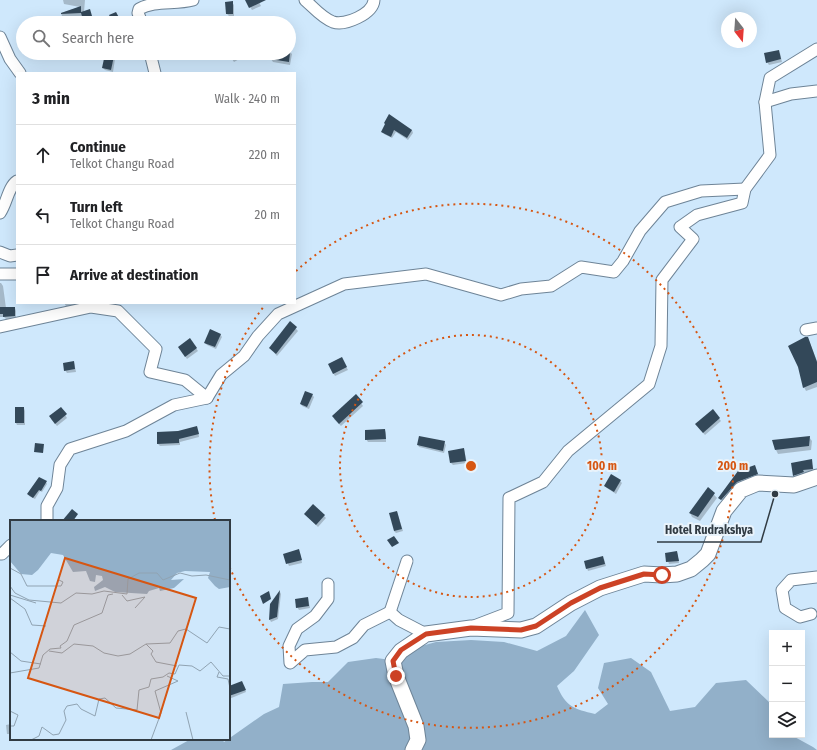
<!DOCTYPE html>
<html lang="en">
<head>
<meta charset="utf-8">
<style>
	:root { --surface:#fff; --page:#f6f6f6; --text:#202124; --muted:#757577; --line:#e0e0e0 }
	body { margin:0; font-family:"Fira Sans Condensed",sans-serif; background:var(--page); color:var(--text) }
	.controls { position:absolute; right:12px; bottom:12px; display:grid; overflow:hidden; border-radius:0px; box-shadow:0 4px 16px #0002 }
	.controls button { width:36px; height:36px; display:grid; place-items:center; padding:0; border:0; border-bottom:1px solid var(--line); background:var(--surface); color:var(--text); font:20px sans-serif }
	.compass { position:absolute; left:721px; top:12px; width:36px; height:36px; border-radius:50%; background:var(--surface); box-shadow:0 4px 16px #0002; rotate:163deg }
	.stop { position:absolute; width:12px; height:12px; margin:-9px; border:3px solid #cc4225; border-radius:50%; background:#fff }
	.stop.end { background:#cc4225; border-color:#fff; box-shadow:0 1px 4px #0008 }
	.list { margin:0; padding:0; list-style:none }
	h2 { display:flex; justify-content:space-between; align-items:center; height:52px; margin:0; padding:0 16px; font-size:17px }
	h2 small { font-size:13px; font-weight:400; color:var(--muted) }
	.list li { display:grid; grid-template-columns:26px 1fr auto; gap:12px; align-items:center; box-sizing:border-box; height:60px; padding:0 16px; border-top:1px solid var(--line) }
	.list b { display:block; font-size:15px; white-space:nowrap }
	.list p { margin:0; font-size:13px; white-space:nowrap; color:var(--muted) }
	.list em { font-size:13px; font-style:normal; color:var(--muted) }
	.icon { flex:none; width:22px; height:22px; fill:none; stroke:currentColor; stroke-width:2; stroke-linecap:round; stroke-linejoin:round }
	.map { position:relative; flex:none; width:817px; height:750px; overflow:hidden }
	.search { position:absolute; background:var(--surface); box-shadow:0 4px 16px #0002; left:16px; top:16px; width:280px; height:44px; display:flex; align-items:center; gap:10px; box-sizing:border-box; padding:0 14px; border-radius:22px; color:var(--muted); font-size:15px }
	.panel { position:absolute; background:var(--surface); box-shadow:0 4px 16px #0002; left:16px; top:72px; width:280px; height:232px; border-radius:0px }
	.map>svg:first-child { display:block }
	.forest { fill:#92b0c9 }
	.shadow { fill:#0003 }
	.building { fill:#334859 }
	.lines { fill:none; stroke-linecap:round; stroke-linejoin:round }
	.street-casing { stroke:#6e8497; stroke-width:13 }
	.secondary-casing { stroke:#6e8497; stroke-width:17 }
	.street { stroke:#fff; stroke-width:11 }
	.secondary { stroke:#fff; stroke-width:15 }
	.route { stroke:#cc4225; stroke-width:5 }
	.ring { fill:none; stroke:#d65612; stroke-width:2; stroke-dasharray:2 4 }
	.inset-road { fill:none; stroke:#90a3b2; stroke-width:1 }
	.view { fill:#d65612; fill-opacity:0.15; stroke:#d65612; stroke-width:2 }
	.inset-edge { fill:none; stroke:#313b43; stroke-width:2 }
	.centre { fill:#d65612; stroke:#e9f3fb; stroke-width:2 }
	.ring-label { font-size:12px; text-anchor:middle; font-weight:bold; fill:#d65612; stroke:#e9f3fb; stroke-width:4; stroke-linejoin:round; paint-order:stroke }
	.leader { fill:none; stroke:#313b43; stroke-width:1.5 }
	.callout-dot { fill:#313b43; stroke:#e9f3fb; stroke-width:1.5 }
	.callout-label { font-size:12px; text-anchor:middle; font-weight:bold; fill:#313b43; stroke:#e9f3fb; stroke-width:4; stroke-linejoin:round; paint-order:stroke }
</style>
</head>
<body>
<div class="map">
<svg width="817" height="750" viewBox="0 0 817 750">
	<rect width="100%" height="100%" fill="#cfe8fc"/>
	<path class="forest" d="M585 610 599 635 574 671 557 686C566 707 574 709 595 714L608 704 598 688 604 663 631 658 651 672 670 711 695 707 716 683 746 680 770 703 772 706V735H791L813 747 817 750H171L191 739H222L224 742 264 714 279 707 283 684 312 682H328L348 662 376 658 399 661 418 647 436 642 471 640 504 642 537 651 566 636Z"/>
	<g class="shadow">
		<polygon points="63,0 85,0 84,12 94,23 85,23 83,16 63,16 68,23 64,23 61,13 80,7 64,4"/>
		<polygon points="252,0 258,0 261,6 252,10 247,2"/>
		<polygon points="232,2 234,5 234,16 229,16 227,14"/>
		<polygon points="289,51 292,54 290,65 273,62 271,59 272,53 289,53"/>
		<polygon points="228,53 247,53 248,54 234,62"/>
		<polygon points="780,53 782,62 769,65 767,62"/>
		<polygon points="114,57 115,59 113,72 105,70 103,68"/>
		<polygon points="390,116 412,130 413,133 408,140 396,132 392,138 384,134 383,132"/>
		<polygon points="0,283 1,283 3,286 6,308 15,308 16,311 16,319 6,319 4,317 0,317"/>
		<polygon points="64,303 89,303 76,306 66,306"/>
		<polygon points="105,303 117,303 113,305"/>
		<polygon points="291,323 298,331 277,356 271,349"/>
		<polygon points="220,334 222,337 216,349 207,345 205,343"/>
		<polygon points="808,338 817,361 817,387 806,391 804,387"/>
		<polygon points="196,348 198,351 187,359 181,350"/>
		<polygon points="341,358 348,370 335,376 329,365"/>
		<polygon points="74,362 76,372 67,373 65,370"/>
		<polygon points="312,395 314,397 309,409 302,406 301,404"/>
		<polygon points="356,396 363,406 341,426 334,419"/>
		<polygon points="24,408 25,411 25,425 17,425 16,423"/>
		<polygon points="61,408 67,418 57,426 51,419"/>
		<polygon points="713,411 721,421 705,435 698,427"/>
		<polygon points="198,430 199,437 180,442 180,445 160,446 158,444"/>
		<polygon points="385,430 386,433 386,442 368,442 366,439"/>
		<polygon points="809,437 812,441 811,450 778,454 776,450"/>
		<polygon points="444,442 446,445 444,453 419,447 418,445"/>
		<polygon points="464,449 467,463 453,465 451,463"/>
		<polygon points="811,461 814,471 804,473 805,475 795,478 794,476"/>
		<polygon points="756,469 759,477 723,503 722,501 720,498 738,472"/>
		<polygon points="620,481 622,483 616,494 607,488 605,486"/>
		<polygon points="46,482 47,484 42,492 40,491 35,499 29,496 28,494"/>
		<polygon points="708,488 717,498 700,521 692,517 690,513"/>
		<polygon points="313,505 326,518 318,527 307,516"/>
		<polygon points="397,512 403,531 396,533 394,531"/>
		<polygon points="677,552 679,563 669,564 666,554"/>
		<polygon points="300,553 302,563 289,566 284,554"/>
		<polygon points="604,559 606,566 588,571 587,568"/>
		<polygon points="280,592 281,594 278,619 271,622 270,620 271,604"/>
		<polygon points="308,598 310,608 299,610 297,607"/>
		<polygon points="243,685 246,692 229,699 229,687"/>
		<polygon points="11,724 11,734 7,734 6,725"/>
	</g>
	<g class="building">
		<polygon points="245,0 266,0 249,8"/>
		<polygon points="233,1 233,14 226,14 225,2"/>
		<polygon points="81,6 81,12 90,9 94,23 84,23 81,13 61,14 61,13"/>
		<polygon points="116,12 122,23 113,23 109,15"/>
		<polygon points="779,50 781,59 766,63 764,53"/>
		<polygon points="271,53 290,53 289,62 270,59"/>
		<polygon points="105,54 114,56 111,70 102,68"/>
		<polygon points="389,114 412,130 407,138 394,130 391,137 381,132 385,124 384,123"/>
		<polygon points="0,307 15,307 15,316 3,317 3,314 0,314"/>
		<polygon points="290,321 297,327 276,354 269,348"/>
		<polygon points="210,329 221,334 215,347 204,343"/>
		<polygon points="805,337 808,337 817,362 817,382 803,388 798,367 788,346"/>
		<polygon points="190,338 197,348 185,357 178,347"/>
		<polygon points="342,357 347,367 333,374 328,364"/>
		<polygon points="74,361 75,369 64,371 63,363"/>
		<polygon points="305,391 313,394 307,407 300,404"/>
		<polygon points="356,394 363,402 339,424 332,416"/>
		<rect x="15" y="407" width="9" height="16"/>
		<polygon points="61,407 67,414 55,424 49,416"/>
		<polygon points="713,409 720,418 703,433 695,424"/>
		<polygon points="197,426 199,434 179,439 179,443 157,444 157,432 178,431"/>
		<polygon points="385,429 386,439 365,440 365,430"/>
		<polygon points="419,436 445,441 443,451 417,445"/>
		<polygon points="810,436 809,446 775,450 772,440"/>
		<polygon points="35,443 44,444 43,453 34,452"/>
		<polygon points="464,448 466,461 450,463 448,451"/>
		<polygon points="812,459 813,469 803,470 804,472 793,476 791,463"/>
		<polygon points="755,465 758,474 737,482 721,500 718,498 738,471"/>
		<polygon points="611,474 621,480 614,492 604,486"/>
		<polygon points="39,477 47,481 41,491 39,490 33,498 27,494"/>
		<polygon points="708,487 715,493 698,517 689,513"/>
		<polygon points="313,504 325,515 316,525 304,514"/>
		<polygon points="72,509 78,514 73,521 62,521"/>
		<polygon points="397,511 402,529 394,531 389,513"/>
		<polygon points="394,536 399,543 392,547 387,540"/>
		<polygon points="299,549 302,560 286,564 283,554"/>
		<polygon points="677,551 679,561 666,562 665,553"/>
		<polygon points="603,556 605,564 586,569 584,561"/>
		<polygon points="280,590 277,617 269,620 270,604"/>
		<polygon points="269,591 271,599 263,604 260,596"/>
		<polygon points="308,597 309,606 296,608 295,599"/>
		<polygon points="242,681 246,690 229,696 229,686"/>
	</g>
	<g class="lines">
		<g class="street-casing">
			<g id="street">
				<path d="M305 0C313 7 322 18 333 22 345 26 373 14 374 0"/>
				<path d="M142 23 138 13 139 9C155 0 175 5 193 0"/>
				<polyline points="0,37 10,59 20,73"/>
				<polyline points="150,53 155,73"/>
				<polyline points="765,102 791,94 817,91"/>
				<path d="M0 213C7 203 8 187 17 181"/>
				<polyline points="0,252 10,256 17,255"/>
				<polyline points="0,274 17,274"/>
				<polyline points="0,327 91,307 118,311 156,349 150,372 185,380 207,398 221,375 244,356 258,336 278,314 344,284 426,274 501,295 521,289 551,286 581,267 614,272 623,261 640,231 665,202 701,191 745,189"/>
				<polyline points="806,330 817,328"/>
				<polyline points="47,521 47,506 57,488 60,465 70,449 126,431 174,405 207,398"/>
				<polyline points="0,554 2,554 11,545"/>
				<polyline points="328,584 328,599 315,616 297,629 289,646 290,663 305,650 336,647 353,638 364,625 390,612 399,620 426,634"/>
				<polyline points="390,612 407,561"/>
				<polyline points="811,614 800,617 785,608 782,590 791,580 817,577"/>
				<polyline points="474,626 508,613 509,498 543,482 568,451 649,384 661,346 662,280 693,239 680,227 697,215 742,203 745,189 770,155 765,102 770,78 817,49"/>
			</g>
		</g>
		<g class="secondary-casing">
			<polyline id="secondary" points="413,750 418,740 416,726 396,676 393,661 401,651 426,634 471,628 521,630 536,626 571,603 600,588 644,574 662,575 677,574 691,569 702,560 708,554 724,511 741,490 758,483 794,485 817,477"/>
		</g>
		<use href="#street" class="street"/>
		<use href="#secondary" class="secondary"/>
	</g>
	<g class="lines">
		<polyline class="route" points="396,676 393,661 401,650 426,634 471,628 521,630 536,626 571,603 600,588 644,574 662,575"/>
	</g>
	<g class="ring">
		<circle cx="471" cy="466" r="131"/>
		<path d="M215 520A262 262 0 0 1 265 305M296 271A262 262 0 1 1 230 568"/>
	</g>
	<g transform="translate(10 520)">
		<rect width="220" height="220" fill="#cfe8fc"/>
		<path d="M220 0V67L209 69 205 66 198 58 200 52 175 51 167 53 161 60 174 59 164 68 150 71 149 68 139 71 137 74 105 72 95 67 85 71 84 67 93 60 92 56 86 55 85 62 80 61 76 51 63 52 53 35 41 33 28 50 22 55 11 54 0 41V1Z" fill="#92b0c9"/>
		<path class="inset-road" d="M0 48 11 54 17 66H51L53 62 49 60M0 66 5 73 19 80 51 83 66 73 82 74 94 71 117 74 118 59 129 53H147L153 60 170 53 182 56 196 55 220 60M0 75 26 83M112 75 117 81 135 77 125 88M0 78 15 89 22 105 36 106M136 124 160 123 168 111 176 109 197 123 209 107 220 109M39 131 52 133 64 124 83 126 94 133 108 136 120 134 136 124 143 131 141 134 146 142 167 146M0 132 11 141 31 144M209 152 207 157 218 159 220 168M0 153 29 148 33 135 40 129 51 128 50 126 57 121 64 105 92 93 98 75 103 74M0 191 8 195 4 206H0M176 192 183 220M21 220 29 216 32 207 43 215 49 214 56 200 54 191 57 186 67 184 71 189 85 196 89 179 95 178 106 188 127 190 129 170 139 167 141 159 153 157 159 153 165 154 169 145 182 146 190 151 201 142 213 156H220M141 220 151 193 145 171 168 161 157 156"/>
		<path class="view" d="M55 38 186 78 149 198 18 158Z"/>
		<rect width="220" height="220" class="inset-edge"/>
	</g>
	<circle cx="471" cy="466" r="6" class="centre"/>
	<g class="ring-label">
		<text x="602" y="470">100 m</text>
		<text x="733" y="470">200 m</text>
	</g>
	<path class="leader" d="M775 494L761 542H657"/>
	<circle class="callout-dot" cx="775" cy="494" r="4"/>
	<g class="callout-label">
		<text x="709" y="534">Hotel Rudrakshya</text>
	</g>
</svg>
<div class="controls">
<button>+</button>
<button>−</button>
<button><svg class="icon" aria-label="layers" viewBox="0 0 24 24"><path d="M12 4l9 5-9 5-9-5zM3 14l9 5 9-5"/></svg></button>
</div>
<svg class="compass" viewBox="-18 -18 36 36"><path d="M0-13l5 13h-10z" fill="#e53935"/><path d="M0 13l5-13h-10z" fill="#757577"/></svg>
<div class="stop" style="left:662px;top:575px"></div>
<div class="stop end" style="left:396px;top:676px"></div>
<div class="search"><svg class="icon" aria-label="search" viewBox="0 0 24 24"><circle cx="10" cy="10" r="6"/><path d="M15 15l6 6"/></svg>Search here</div>
<section class="panel">
<h2>3 min<small>Walk · 240 m</small></h2>
<ul class="list">
<li><svg class="icon" aria-label="ahead" viewBox="0 0 24 24"><path d="M12 20V5M6 11l6-6 6 6"/></svg><div><b>Continue</b><p>Telkot Changu Road</p></div><em>220 m</em></li>
<li><svg class="icon" aria-label="left" viewBox="0 0 24 24"><path d="M17 20v-9H6M10 6l-5 5 5 5"/></svg><div><b>Turn left</b><p>Telkot Changu Road</p></div><em>20 m</em></li>
<li><svg class="icon" aria-label="arrive" viewBox="0 0 24 24"><path d="M6 21V4h12l-3 4 3 4H6"/></svg><div><b>Arrive at destination</b></div></li>
</ul>
</section>
</div>
</body>
</html>
